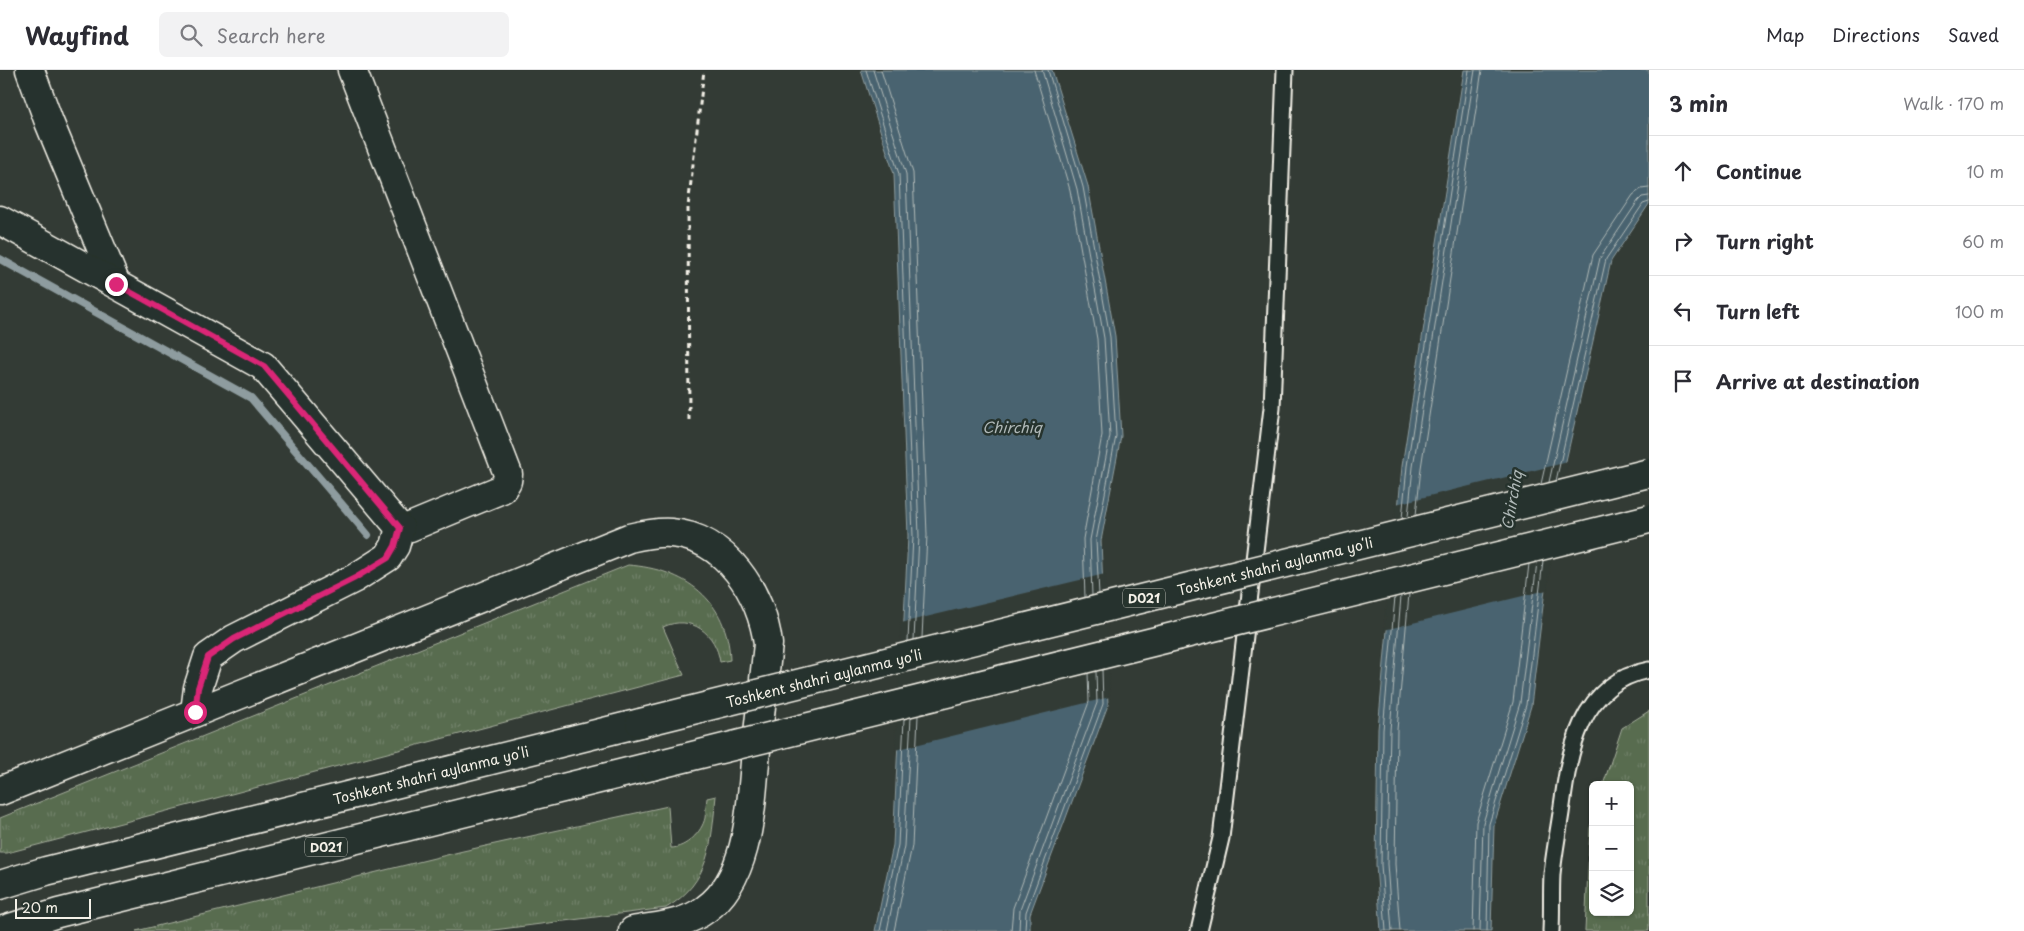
<!DOCTYPE html>
<html lang="en">
<head>
<meta charset="utf-8">
<style>
	:root { --surface:#fff; --page:#f2f2f3; --text:#2b2b33; --muted:#7c7c81; --line:#e1e1e2 }
	body { margin:0; font-family:"Playpen Sans",sans-serif; background:var(--page); color:var(--text) }
	.controls { position:absolute; right:15px; bottom:15px; display:grid; overflow:hidden; border-radius:8px; box-shadow:0 1px 4px #0004 }
	.controls button { width:45px; height:45px; display:grid; place-items:center; padding:0; border:0; border-bottom:1px solid var(--line); background:var(--surface); color:var(--text); font:25px sans-serif }
	.scale { position:absolute; left:15px; bottom:12px; width:76px; box-sizing:border-box; padding-left:5px; border:2px solid #f4f1e8; border-top:0; font-size:14px; line-height:18px; white-space:nowrap; color:#f4f1e8; -webkit-text-stroke:4px #26332d; paint-order:stroke }
	.stop { position:absolute; width:15px; height:15px; margin:-11px; border:4px solid #db2777; border-radius:50%; background:#fff }
	.stop.end { background:#db2777; border-color:#fff; box-shadow:0 1px 5px #0008 }
	.list { margin:0; padding:0; list-style:none }
	h2 { display:flex; justify-content:space-between; align-items:center; height:65px; margin:0; padding:0 20px; font-size:21px }
	h2 small { font-size:16px; font-weight:400; color:var(--muted) }
	.list li { display:grid; grid-template-columns:32px 1fr auto; gap:15px; align-items:center; box-sizing:border-box; height:70px; padding:0 20px; border-top:1px solid var(--line) }
	.list b { display:block; font-size:19px; white-space:nowrap }
	.list em { font-size:16px; font-style:normal; color:var(--muted) }
	.icon { flex:none; width:28px; height:28px; fill:none; stroke:currentColor; stroke-width:2; stroke-linecap:round; stroke-linejoin:round }
	.map { position:relative; flex:none; width:1649px; height:861px; overflow:hidden }
	header { display:flex; align-items:center; gap:30px; box-sizing:border-box; height:70px; padding:0 25px; background:var(--surface); border-bottom:1px solid var(--line) }
	header strong { font-size:24px }
	nav { display:flex; gap:28px; margin-inline-start:auto; font-size:18px }
	.search { width:350px; height:45px; background:var(--page); display:flex; align-items:center; gap:12px; box-sizing:border-box; padding:0 18px; border-radius:8px; color:var(--muted); font-size:19px }
	main { display:flex }
	aside { flex:1; background:var(--surface) }
	.map>svg:first-child { display:block }
	.grass { fill:url(#grass-tufts); stroke:#a6ae9c }
	.water { fill:#4a646f; stroke:#8e9c9f }
	.pier { fill:#333b35 }
	.lines { fill:none; stroke-linecap:round; stroke-linejoin:round }
	.shore { stroke:#b0b9b8; stroke-width:1 }
	.stream { stroke:#8e9c9f; stroke-width:8 }
	.lane-casing { stroke:#f4f1e8; stroke-width:19 }
	.street-casing { stroke:#f4f1e8; stroke-width:31 }
	.highway-casing { stroke:#f4f1e8; stroke-width:31 }
	.path { stroke:#f4f1e8; stroke-width:3; stroke-dasharray:5 4; stroke-linecap:butt }
	.lane { stroke:#26332d; stroke-width:15 }
	.street { stroke:#26332d; stroke-width:28 }
	.highway { stroke:#26332d; stroke-width:28 }
	.highway-bridge-casing { stroke:#f4f1e8; stroke-width:31; stroke-linecap:butt }
	.highway-bridge { stroke:#26332d; stroke-width:28 }
	.route { stroke:#db2777; stroke-width:6 }
	.labels { text-anchor:middle; dominant-baseline:central; stroke-width:5; stroke-linejoin:round; paint-order:stroke }
	.shield { fill:#26332d; stroke:#b6b8b0; stroke-width:1 }
	.shield-label { font-size:12px; font-weight:bold; fill:#f4f1e8 }
	.street-label { font-size:14px; fill:#f4f1e8; stroke:#26332d }
	.water-label { font-size:15px; font-style:italic; fill:#b0b9b8; stroke:#26332d }
</style>
</head>
<body>
<header>
<strong>Wayfind</strong>
<div class="search"><svg class="icon" aria-label="search" viewBox="0 0 24 24"><circle cx="10" cy="10" r="6"/><path d="M15 15l6 6"/></svg>Search here</div>
<nav><a>Map</a><a>Directions</a><a>Saved</a></nav>
</header>
<main>
<div class="map">
<svg width="1649" height="861" viewBox="0 0 1649 861">
	<defs>
		<pattern id="grass-tufts" width="24" height="20" patternUnits="userSpaceOnUse" patternTransform="scale(1.25)"><rect width="24" height="20" fill="#586c50"/><path d="M3 7l-1-3M5 7V3M7 7l1-3M15 17l-1-3M17 17v-4M19 17l1-3" fill="none" stroke="#718169"/></pattern>
	</defs>
	<rect width="100%" height="100%" fill="#333b35"/>
	<filter id="ink" filterUnits="userSpaceOnUse"><feTurbulence type="fractalNoise" baseFrequency=".02" numOctaves="2"/><feDisplacementMap in="SourceGraphic" scale="10" xChannelSelector="R" yChannelSelector="G"/><feConvolveMatrix kernelMatrix="1 2 1 2 8 2 1 2 1" color-interpolation-filters="sRGB"/></filter>
	<g filter="url(#ink)">
		<g class="grass">
			<path d="M628 495C685 499 728 530 730 590L720 592C716 563 691 544 663 557L684 605 7 783H0V748Z"/>
			<polygon points="1649,641 1649,861 1585,861 1590,758 1593,748 1593,842 1630,842 1630,715 1603,715 1622,658"/>
			<path d="M716 726C711 772 711 812 666 838L486 861H136L463 781 668 736 671 778C686 778 702 762 705 748 706 741 706 734 707 728Z"/>
		</g>
		<g class="water">
			<polygon points="861,0 1052,0 1088,116 1115,266 1121,366 1101,471 1108,635 1030,844 1030,861 875,861 893,775 908,466 894,104"/>
			<polygon points="1464,0 1649,0 1649,134 1611,191 1554,444 1531,636 1494,755 1491,861 1381,861 1376,795 1378,659 1402,396"/>
		</g>
		<g class="pier">
			<polygon points="1568,392 1556,445 1547,520 1384,560 1396,434"/>
			<polygon points="1105,504 1110,627 895,680 901,553"/>
		</g>
		<g class="lines">
			<g class="shore">
				<polyline points="866,0 899,104 913,466 908,571"/>
				<polyline points="873,0 906,104 919,466 914,570"/>
				<polyline points="881,0 913,103 927,465 922,568"/>
				<polyline points="1034,0 1070,120 1097,269 1102,365 1083,469 1085,527"/>
				<polyline points="1042,0 1077,119 1104,268 1110,366 1090,470 1092,525"/>
				<polyline points="1048,0 1083,117 1110,267 1116,366 1096,471 1099,524"/>
				<polyline points="1556,411 1606,189 1643,134 1649,132"/>
				<polyline points="1549,412 1600,188 1638,131 1642,127 1649,126"/>
				<polyline points="1541,414 1593,185 1633,125 1641,119 1649,118"/>
				<polyline points="1416,445 1421,398 1482,0"/>
				<polyline points="1408,447 1413,397 1475,0"/>
				<polyline points="1402,449 1407,396 1469,0"/>
				<polyline points="880,861 898,775 904,649"/>
				<polyline points="887,861 904,776 911,647"/>
				<polyline points="894,861 912,776 918,646"/>
				<polyline points="1011,861 1013,838 1089,632 1088,603"/>
				<polyline points="1019,861 1020,840 1097,633 1096,602"/>
				<polyline points="1025,861 1026,842 1103,634 1102,600"/>
				<polyline points="1386,861 1381,795 1383,660 1395,527"/>
				<polyline points="1392,861 1387,794 1390,660 1401,526"/>
				<polyline points="1400,861 1395,794 1397,660 1409,524"/>
				<polyline points="1473,861 1476,752 1513,632 1529,494"/>
				<polyline points="1480,861 1483,753 1520,633 1537,492"/>
				<polyline points="1487,861 1489,754 1526,635 1543,491"/>
			</g>
			<polyline class="stream" points="0,189 251,328 368,465"/>
			<g class="lane-casing">
				<g id="lane">
					<polyline points="1199,861 1221,768 1272,338 1285,0"/>
					<path d="M1551 861C1552 842 1551 823 1552 804 1554 784 1558 763 1561 743 1569 684 1578 613 1649 600"/>
				</g>
			</g>
			<g class="street-casing">
				<g id="street">
					<polyline points="30,0 49,52 116,214"/>
					<polyline points="352,0 508,404 507,411 502,419 410,457 400,458"/>
					<polyline points="0,150 263,296 400,458"/>
					<polyline points="195,642 198,618 208,587 234,569 355,508 388,487 395,476 400,458"/>
				</g>
			</g>
			<g class="highway-casing">
				<g id="highway">
					<path d="M0 721 629 468C642 465 657 462 671 463 726 467 762 524 768 574 764 610 760 645 756 681 751 731 751 807 706 839 685 855 658 856 633 861"/>
					<polyline points="0,815 46,801 640,653"/>
					<polyline points="0,861 58,843 652,696"/>
				</g>
			</g>
			<polyline class="path" points="689,350 688,137 704,0"/>
			<use href="#lane" class="lane"/>
			<use href="#street" class="street"/>
			<use href="#highway" class="highway"/>
			<g class="highway-bridge-casing">
				<g id="highway-bridge">
					<polyline points="640,653 1649,403"/>
					<polyline points="652,696 1649,449"/>
				</g>
			</g>
			<use href="#highway-bridge" class="highway-bridge"/>
		</g>
	</g>
	<g class="lines" filter="url(#ink)">
		<polyline class="route" points="116,214 264,296 400,458 395,476 388,488 355,508 234,569 208,587 198,618 195,642"/>
	</g>
	<g class="labels">
		<g class="shield">
			<rect x="1123" y="518.5" width="42" height="19" rx="4"/>
			<rect x="305" y="767.5" width="42" height="19" rx="4"/>
		</g>
		<g class="shield-label">
			<text x="1144" y="528">D021</text>
			<text x="326" y="777">D021</text>
		</g>
		<g class="street-label">
			<text transform="translate(1275 496) rotate(-14)">Toshkent shahri aylanma yoʻli</text>
			<text transform="translate(824 608) rotate(-14)">Toshkent shahri aylanma yoʻli</text>
			<text transform="translate(431 705) rotate(-14)">Toshkent shahri aylanma yoʻli</text>
		</g>
		<g class="water-label">
			<text x="1012" y="356">Chirchiq</text>
			<text transform="translate(1511 430) rotate(-80)">Chirchiq</text>
		</g>
	</g>
</svg>
<div class="controls">
<button>+</button>
<button>−</button>
<button><svg class="icon" aria-label="layers" viewBox="0 0 24 24"><path d="M12 4l9 5-9 5-9-5zM3 14l9 5 9-5"/></svg></button>
</div>
<div class="scale">20 m</div>
<div class="stop" style="left:195px;top:642px"></div>
<div class="stop end" style="left:116px;top:214px"></div>
</div>
<aside>
<h2>3 min<small>Walk · 170 m</small></h2>
<ul class="list">
<li><svg class="icon" aria-label="ahead" viewBox="0 0 24 24"><path d="M12 20V5M6 11l6-6 6 6"/></svg><div><b>Continue</b></div><em>10 m</em></li>
<li><svg class="icon" aria-label="right" viewBox="0 0 24 24"><path d="M7 20v-9h11M14 6l5 5-5 5"/></svg><div><b>Turn right</b></div><em>60 m</em></li>
<li><svg class="icon" aria-label="left" viewBox="0 0 24 24"><path d="M17 20v-9H6M10 6l-5 5 5 5"/></svg><div><b>Turn left</b></div><em>100 m</em></li>
<li><svg class="icon" aria-label="arrive" viewBox="0 0 24 24"><path d="M6 21V4h12l-3 4 3 4H6"/></svg><div><b>Arrive at destination</b></div></li>
</ul>
</aside>
</main>
</body>
</html>
